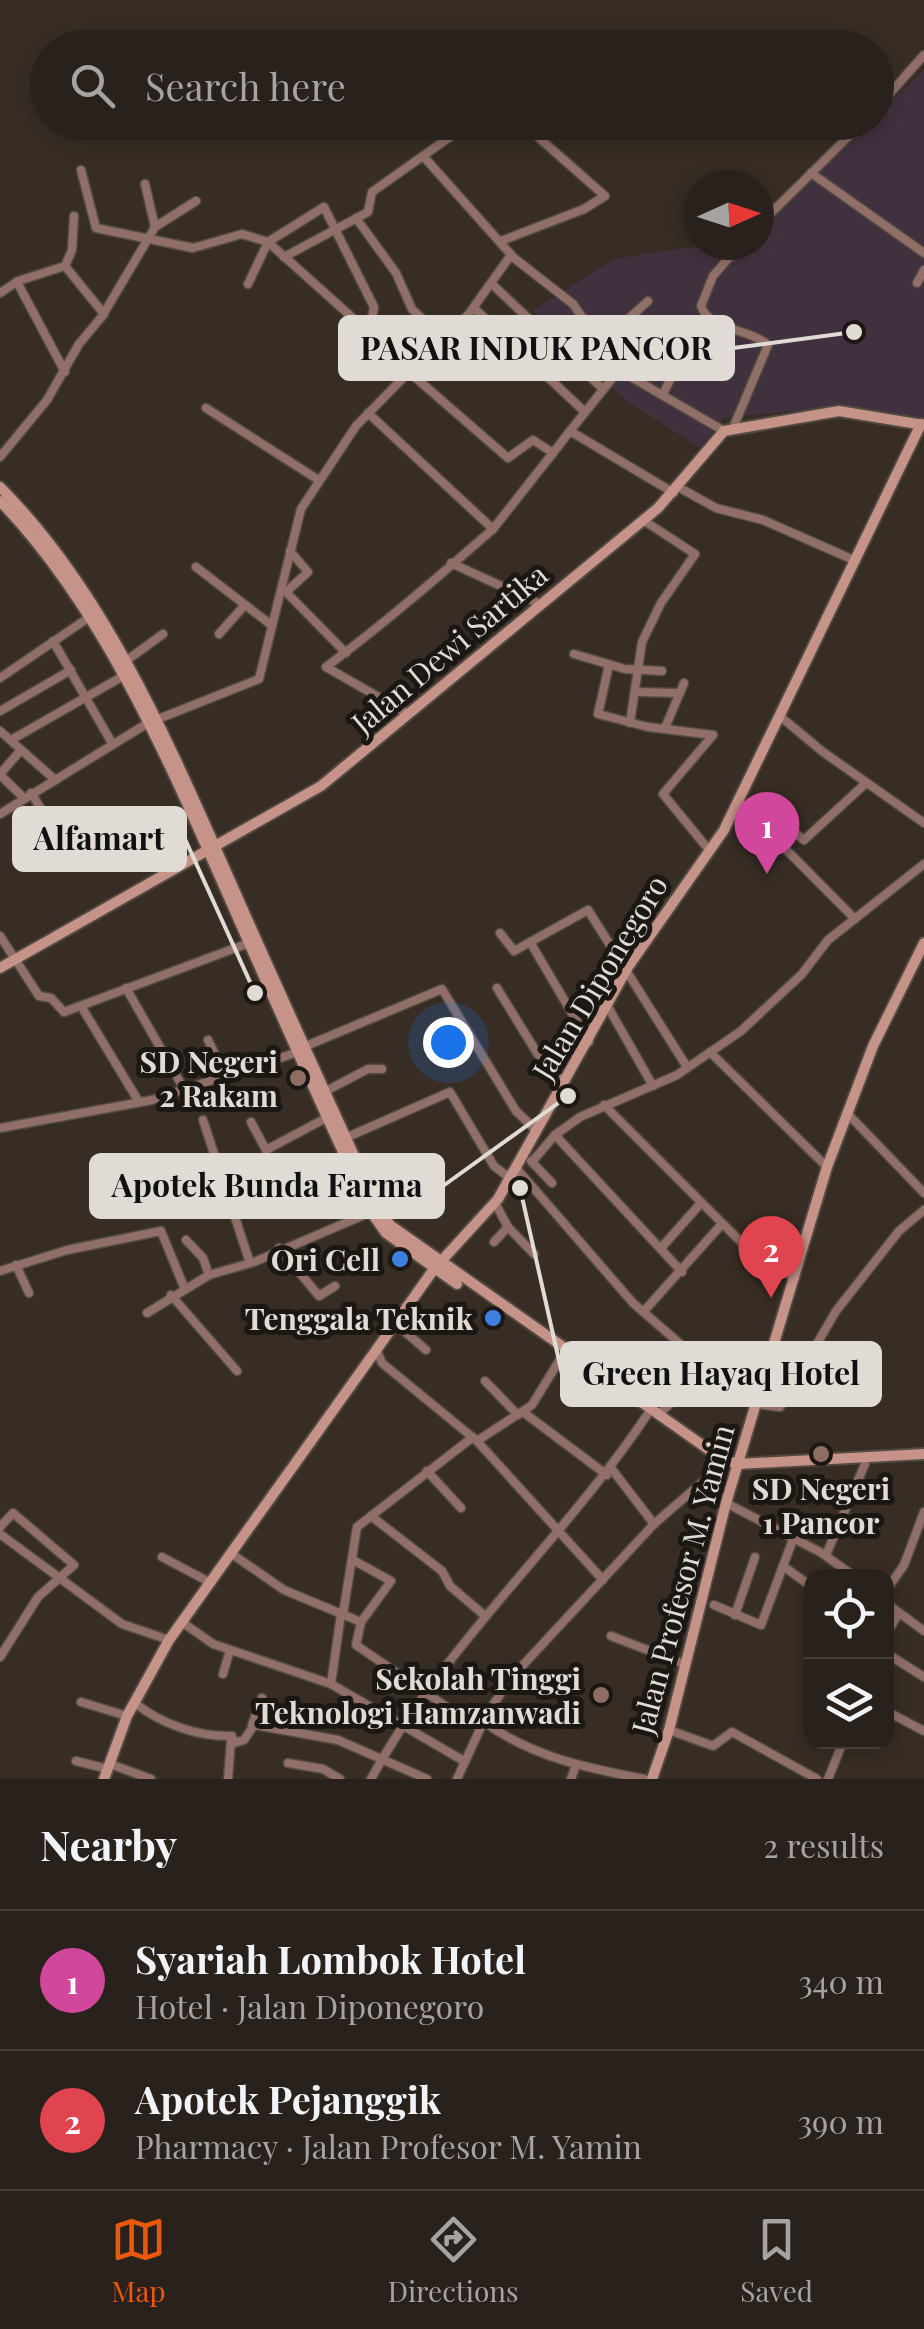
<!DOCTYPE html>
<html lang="en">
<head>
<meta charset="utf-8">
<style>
	:root { --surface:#29221c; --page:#312a25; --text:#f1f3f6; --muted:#a5a4a3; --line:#453f3b; --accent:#ea580c }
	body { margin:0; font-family:"Playfair Display",serif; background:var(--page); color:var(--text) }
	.controls { position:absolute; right:30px; bottom:30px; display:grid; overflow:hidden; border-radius:20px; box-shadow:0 5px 15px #0003 }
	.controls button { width:90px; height:90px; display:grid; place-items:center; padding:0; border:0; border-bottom:2px solid var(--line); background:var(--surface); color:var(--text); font:50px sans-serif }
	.compass { position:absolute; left:684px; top:170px; width:90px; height:90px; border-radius:50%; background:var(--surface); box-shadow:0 5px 15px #0003; rotate:87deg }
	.you { position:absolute; left:448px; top:1042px; width:35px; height:35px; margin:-25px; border:8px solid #fff; border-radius:50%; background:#1a73e8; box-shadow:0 0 0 15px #1a73e833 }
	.badge { display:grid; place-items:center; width:65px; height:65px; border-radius:50%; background:var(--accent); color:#fff; font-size:32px; font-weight:700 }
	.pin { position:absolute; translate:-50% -82px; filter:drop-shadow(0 2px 5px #0008) }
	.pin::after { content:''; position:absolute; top:52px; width:35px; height:30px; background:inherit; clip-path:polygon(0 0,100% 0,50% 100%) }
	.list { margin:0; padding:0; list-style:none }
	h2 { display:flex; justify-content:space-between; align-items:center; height:130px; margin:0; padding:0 40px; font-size:42px }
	h2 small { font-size:32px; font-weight:400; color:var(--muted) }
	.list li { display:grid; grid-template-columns:65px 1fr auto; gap:30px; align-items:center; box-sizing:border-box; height:140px; padding:0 40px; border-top:2px solid var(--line) }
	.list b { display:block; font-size:38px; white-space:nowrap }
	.list p { margin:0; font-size:32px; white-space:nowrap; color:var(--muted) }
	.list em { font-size:32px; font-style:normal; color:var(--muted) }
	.icon { flex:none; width:55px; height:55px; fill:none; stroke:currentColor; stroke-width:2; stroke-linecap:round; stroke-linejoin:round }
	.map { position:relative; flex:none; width:924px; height:1779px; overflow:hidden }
	.search { position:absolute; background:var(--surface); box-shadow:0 5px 15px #0003; left:30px; right:30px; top:30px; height:110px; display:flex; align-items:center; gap:25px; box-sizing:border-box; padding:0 35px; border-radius:55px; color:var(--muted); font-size:38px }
	.sheet { height:410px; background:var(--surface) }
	nav { display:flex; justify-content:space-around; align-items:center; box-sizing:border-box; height:140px; border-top:2px solid var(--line); background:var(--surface); font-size:28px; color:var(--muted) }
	nav a { display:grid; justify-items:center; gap:5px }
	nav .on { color:var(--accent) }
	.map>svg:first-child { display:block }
	.commercial { fill:#41313e }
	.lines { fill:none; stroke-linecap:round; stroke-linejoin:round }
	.street-casing { stroke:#524941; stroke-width:11 }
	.secondary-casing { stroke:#524941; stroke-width:14 }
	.street { stroke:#906f68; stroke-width:8 }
	.secondary { stroke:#c69388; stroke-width:10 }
	.education-dot { fill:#8d6e63; stroke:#1b1713; stroke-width:4 }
	.shop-dot { fill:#3f7fe0; stroke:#1b1713; stroke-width:4 }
	.labels { text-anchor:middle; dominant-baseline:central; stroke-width:10; stroke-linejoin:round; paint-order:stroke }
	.street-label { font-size:30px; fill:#e1dbd6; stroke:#1b1713 }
	.poi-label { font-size:30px; font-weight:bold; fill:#e1dbd6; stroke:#1b1713; text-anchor:end }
	.leader { fill:none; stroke:#e1dbd6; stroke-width:4 }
	.callout-dot { fill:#e1dbd6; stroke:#1b1713; stroke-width:4 }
	.callout { fill:#e1dbd6; stroke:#e1dbd6; stroke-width:4 }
	.callout-label { font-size:32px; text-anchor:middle; font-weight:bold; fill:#111 }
</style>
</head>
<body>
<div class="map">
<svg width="924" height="1779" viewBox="0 0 924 1779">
	<rect width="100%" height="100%" fill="#372d25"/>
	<polygon class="commercial" points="924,70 924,422 842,406 722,418 700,448 627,401 533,310 615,259 704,245 731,250 737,245 759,245 759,224 868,123 876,122 877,115"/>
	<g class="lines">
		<g class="street-casing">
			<g id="street">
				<polyline points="876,109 924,55"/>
				<polyline points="424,157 514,258 573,304 619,370"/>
				<polyline points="81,170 96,228 193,248 242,234 268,242 324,207 374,307 372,318 390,339"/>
				<polyline points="811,173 924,253"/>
				<polyline points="356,218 396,273 412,309 443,339"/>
				<polyline points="759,225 863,122"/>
				<polyline points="155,227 196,201"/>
				<polyline points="501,241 584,209 605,196 521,122"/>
				<polyline points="284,257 368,212 372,192 471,122"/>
				<polyline points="17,282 65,372"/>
				<polyline points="917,283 924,270"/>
				<polyline points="248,284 268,242 384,346 405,335 427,354"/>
				<polyline points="493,285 603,389"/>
				<polyline points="0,293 18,281 65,266 72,250 74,216"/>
				<polyline points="474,308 585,412"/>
				<polyline points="104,313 155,227 145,184"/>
				<polyline points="603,353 616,330 648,301"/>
				<polyline points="409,372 468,315 511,255"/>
				<polyline points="663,394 679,362 690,364"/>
				<polyline points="206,408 317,479"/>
				<path d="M368 413 493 529C438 577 385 623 326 667L408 714"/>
				<path d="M733 428 768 345C749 328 710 331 701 306L713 276 740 245"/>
				<polyline points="570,431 619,370 724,431"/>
				<polyline points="0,457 47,400 79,344 104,314 65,266"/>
				<polyline points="680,488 716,508 763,520 856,561"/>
				<polyline points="493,529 553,453"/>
				<polyline points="451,563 540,604"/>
				<polyline points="196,567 270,624"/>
				<polyline points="282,588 346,653"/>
				<polyline points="286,592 308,572 290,551"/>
				<polyline points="219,634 243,607"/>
				<polyline points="53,641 112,743"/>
				<polyline points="574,654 625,669 662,671"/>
				<polyline points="123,663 163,634"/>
				<polyline points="609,665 598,714 648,727 713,735 663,794 709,850"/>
				<polyline points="0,678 88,618"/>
				<polyline points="636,692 680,693"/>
				<polyline points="0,711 71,670"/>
				<polyline points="781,717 823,752 924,823"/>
				<polyline points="630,723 642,642 661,603 695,554 643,520"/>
				<polyline points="665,728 684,683"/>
				<polyline points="0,731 53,778"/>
				<polyline points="11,740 125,675"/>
				<polyline points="0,774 21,750"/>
				<polyline points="0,775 24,798"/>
				<polyline points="31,793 62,842"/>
				<polyline points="739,802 855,919"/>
				<polyline points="0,814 148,723 259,679 301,509 356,426 409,372 508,458 533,440 553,453 570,431 674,493"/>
				<polyline points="781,846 795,833 804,840 866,783"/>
				<polyline points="500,933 514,951 588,910 687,1067"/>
				<polyline points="0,936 39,996 51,998 64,1012 249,943"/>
				<polyline points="530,942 589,1042"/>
				<polyline points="126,988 184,1089"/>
				<polyline points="497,988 537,1053 564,1084"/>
				<polyline points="81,1006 139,1102"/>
				<polyline points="608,1007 653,1086"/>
				<polyline points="208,1040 225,1075"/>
				<polyline points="306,1046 442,989 516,1111 537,1131"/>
				<polyline points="710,1052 827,1167"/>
				<polyline points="326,1091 368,1069 382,1069"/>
				<polyline points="604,1105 746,1247 795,1278"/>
				<polyline points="847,1113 924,1193"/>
				<polyline points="203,1120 250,1263"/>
				<polyline points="251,1122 266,1150 328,1117"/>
				<polyline points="0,1128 152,1100 298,1052"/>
				<polyline points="555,1135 682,1272"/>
				<polyline points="343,1139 450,1092 494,1166 511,1179"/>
				<polyline points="531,1161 552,1183"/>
				<polyline points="532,1162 555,1135 580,1117 677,1075 741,1031 802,974 828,940 924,864"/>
				<polyline points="517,1169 633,1303 708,1368 658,1415"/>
				<polyline points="495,1203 508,1227 534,1254"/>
				<polyline points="766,1228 804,1247"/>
				<polyline points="186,1240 203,1258 209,1275"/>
				<polyline points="494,1242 508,1227"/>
				<polyline points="279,1248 319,1296 335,1286"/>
				<polyline points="661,1248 701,1203"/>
				<polyline points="16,1265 29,1293"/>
				<polyline points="0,1271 67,1250 161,1231 184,1287"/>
				<polyline points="171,1295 237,1371"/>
				<polyline points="645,1310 721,1225"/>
				<polyline points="147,1313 209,1275 254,1262 371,1212"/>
				<polyline points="396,1324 426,1350"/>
				<polyline points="377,1351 382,1363 477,1441 603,1580"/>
				<polyline points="485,1381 518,1415"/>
				<polyline points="756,1404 780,1407 836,1311 899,1231 924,1210"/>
				<polyline points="523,1412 607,1475"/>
				<polyline points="477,1441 532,1405 562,1356"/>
				<polyline points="611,1468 654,1524"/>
				<polyline points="427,1471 461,1508"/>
				<polyline points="726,1503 820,1552 854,1576"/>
				<polyline points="371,1516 442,1571 450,1586 484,1615"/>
				<polyline points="0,1527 13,1513 74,1565 38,1597 0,1657"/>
				<polyline points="0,1534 122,1624 169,1640"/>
				<polyline points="794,1537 783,1566 812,1587"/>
				<polyline points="232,1554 284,1590 361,1622 391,1581 353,1560"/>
				<polyline points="826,1555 865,1464"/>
				<polyline points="162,1557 211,1583"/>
				<polyline points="886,1591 904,1565 924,1512"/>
				<polyline points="886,1603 924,1631"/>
				<polyline points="714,1605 761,1625 783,1566"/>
				<polyline points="343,1614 357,1527 473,1437"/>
				<polyline points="735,1615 755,1557"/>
				<polyline points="182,1622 213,1644 331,1684 464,1761"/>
				<path d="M361 1622 356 1645 463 1718 476 1725 483 1721C531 1757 587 1768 644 1779"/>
				<polyline points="886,1635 899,1613"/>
				<polyline points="611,1636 684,1664"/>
				<polyline points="886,1653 924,1677"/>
				<polyline points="223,1674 230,1650"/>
				<polyline points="331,1684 341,1614"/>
				<polyline points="81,1702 127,1716"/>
				<path d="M135 1703C161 1724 198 1737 232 1736L234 1743 244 1740 254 1725 338 1740 427 1779"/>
				<polyline points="886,1711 924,1731"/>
				<polyline points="252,1725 262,1698"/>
				<polyline points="669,1730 713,1746 732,1732 817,1779"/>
				<polyline points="76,1761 108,1769"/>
				<polyline points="288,1763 323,1769 340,1779"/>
				<polyline points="110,1764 151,1779"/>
				<polyline points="228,1779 231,1740"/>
				<path d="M371 1779C445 1643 562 1542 647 1415"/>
				<polyline points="457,1779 487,1714 511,1678 654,1524 722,1465"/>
				<polyline points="571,1779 576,1765"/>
				<polyline points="828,1779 843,1742"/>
			</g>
		</g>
		<g class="secondary-casing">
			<g id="secondary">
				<path d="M0 487C107 594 171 748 232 885 279 992 328 1098 376 1204L390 1225 722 1459 738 1464 924 1454"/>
				<path d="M0 501C104 609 167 758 227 893 274 1000 321 1106 371 1212L386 1233 457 1284"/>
				<polyline points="0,968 321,786 658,508 724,431 839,411 924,425"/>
				<polyline points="104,1779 127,1716 169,1640 434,1269 498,1199 628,967 724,830 921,424"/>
				<polyline points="652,1779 669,1730 726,1503 827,1167 873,1046 924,943"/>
			</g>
		</g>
		<use href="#street" class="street"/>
		<use href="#secondary" class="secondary"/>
	</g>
	<g class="education-dot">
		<circle cx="298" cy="1078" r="10"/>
		<circle cx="821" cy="1454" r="10"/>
		<circle cx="601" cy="1695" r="10"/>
	</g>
	<g class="shop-dot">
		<circle cx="400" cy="1259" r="10"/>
		<circle cx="493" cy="1318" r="10"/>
	</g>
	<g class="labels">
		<g class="street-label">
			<text transform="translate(449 648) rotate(-40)">Jalan Dewi Sartika</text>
			<text transform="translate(599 977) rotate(-59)">Jalan Diponegoro</text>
			<text transform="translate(682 1579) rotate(-75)">Jalan Profesor M. Yamin</text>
		</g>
		<g class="poi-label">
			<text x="278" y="1061">SD Negeri<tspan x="278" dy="34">2 Rakam</tspan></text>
			<text x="380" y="1259">Ori Cell</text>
			<text x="473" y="1318">Tenggala Teknik</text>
			<text x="821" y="1488" text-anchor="middle">SD Negeri<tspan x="821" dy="34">1 Pancor</tspan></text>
			<text x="581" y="1678">Sekolah Tinggi<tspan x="581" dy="34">Teknologi Hamzanwadi</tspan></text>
		</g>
	</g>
	<path class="leader" d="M854 332L733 348M255 993L185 839M568 1096L443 1186M520 1188L562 1374"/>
	<g class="callout-dot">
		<circle cx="854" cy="332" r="10"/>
		<circle cx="255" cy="993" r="10"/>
		<circle cx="568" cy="1096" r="10"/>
		<circle cx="520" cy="1188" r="10"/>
	</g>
	<g class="callout">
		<rect x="340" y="317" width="393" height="62" rx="10"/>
		<rect x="14" y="808" width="171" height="62" rx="10"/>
		<rect x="91" y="1155" width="352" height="62" rx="10"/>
		<rect x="562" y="1343" width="318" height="62" rx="10"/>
	</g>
	<g class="callout-label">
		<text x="536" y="360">PASAR INDUK PANCOR</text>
		<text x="99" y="850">Alfamart</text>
		<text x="267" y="1197">Apotek Bunda Farma</text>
		<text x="721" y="1385">Green Hayaq Hotel</text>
	</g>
</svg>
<div class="controls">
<button><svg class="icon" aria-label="locate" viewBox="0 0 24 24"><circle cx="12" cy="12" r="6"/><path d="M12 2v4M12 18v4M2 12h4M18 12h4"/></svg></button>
<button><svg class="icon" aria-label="layers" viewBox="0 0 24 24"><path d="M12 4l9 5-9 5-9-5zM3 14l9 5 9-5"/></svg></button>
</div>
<svg class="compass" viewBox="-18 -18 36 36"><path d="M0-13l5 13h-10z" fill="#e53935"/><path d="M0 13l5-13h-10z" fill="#a5a4a3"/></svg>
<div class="you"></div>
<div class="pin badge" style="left:767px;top:874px;background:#d1479c">1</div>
<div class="pin badge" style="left:771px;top:1298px;background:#e0444e">2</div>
<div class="search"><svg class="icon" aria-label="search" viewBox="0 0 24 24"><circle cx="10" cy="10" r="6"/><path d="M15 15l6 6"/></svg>Search here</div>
</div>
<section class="sheet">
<h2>Nearby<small>2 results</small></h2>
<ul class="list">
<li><span class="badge" style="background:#d1479c">1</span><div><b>Syariah Lombok Hotel</b><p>Hotel · Jalan Diponegoro</p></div><em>340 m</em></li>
<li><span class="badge" style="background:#e0444e">2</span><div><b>Apotek Pejanggik</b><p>Pharmacy · Jalan Profesor M. Yamin</p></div><em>390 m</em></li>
</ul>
</section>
<nav>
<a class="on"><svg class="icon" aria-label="map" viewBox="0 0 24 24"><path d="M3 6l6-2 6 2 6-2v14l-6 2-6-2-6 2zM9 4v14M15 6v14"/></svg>Map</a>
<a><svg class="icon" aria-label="directions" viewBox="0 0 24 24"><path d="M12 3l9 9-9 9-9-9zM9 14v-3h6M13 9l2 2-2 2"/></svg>Directions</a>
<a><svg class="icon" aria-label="saved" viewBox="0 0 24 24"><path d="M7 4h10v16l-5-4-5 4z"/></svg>Saved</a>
</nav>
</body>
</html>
